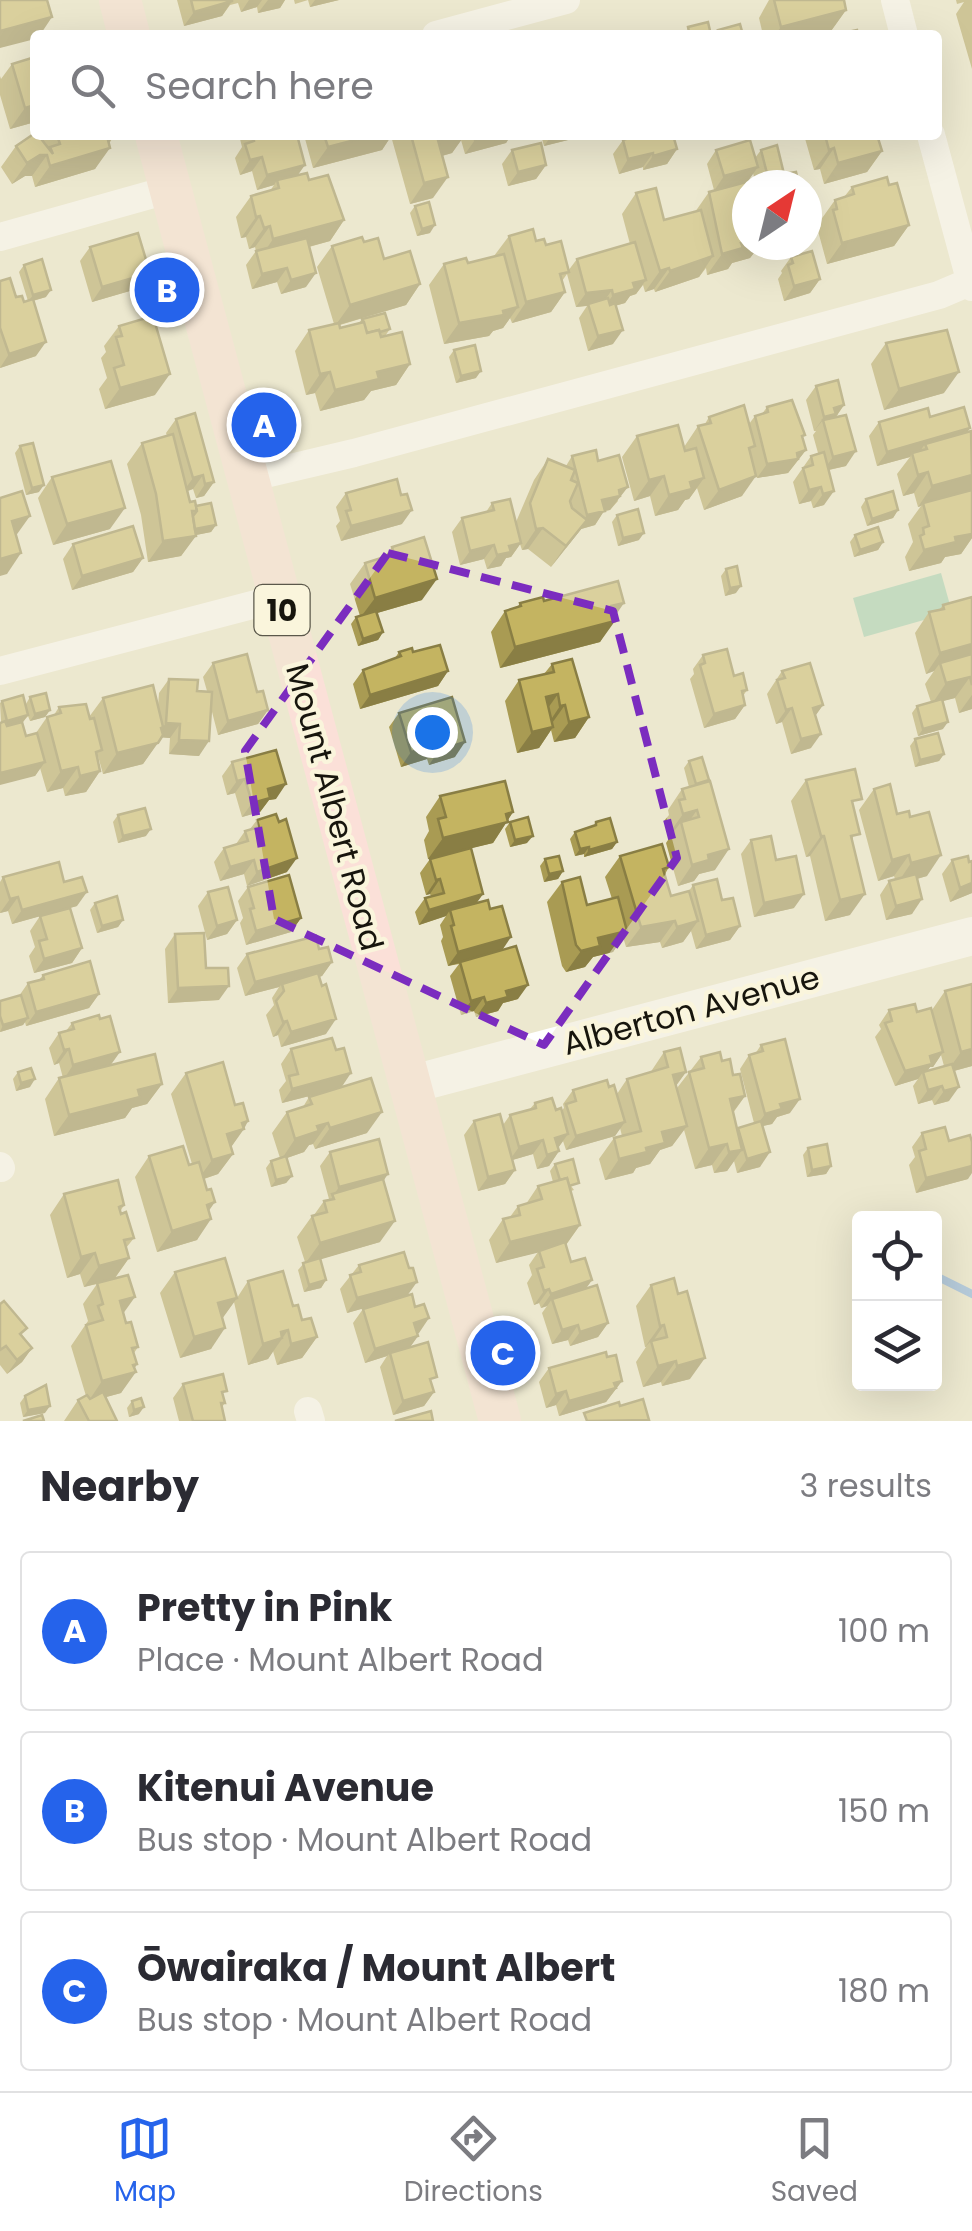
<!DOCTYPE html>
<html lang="en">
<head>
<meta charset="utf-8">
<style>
	:root { --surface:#fff; --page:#f7f7f7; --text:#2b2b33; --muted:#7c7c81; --line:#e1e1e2; --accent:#2563eb }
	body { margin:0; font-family:Poppins,sans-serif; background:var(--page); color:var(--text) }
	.controls { position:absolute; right:30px; bottom:30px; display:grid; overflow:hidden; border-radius:10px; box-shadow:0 10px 40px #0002 }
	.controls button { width:90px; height:90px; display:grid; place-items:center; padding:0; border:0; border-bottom:2px solid var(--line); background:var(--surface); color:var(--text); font:50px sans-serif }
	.compass { position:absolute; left:732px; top:170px; width:90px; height:90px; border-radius:50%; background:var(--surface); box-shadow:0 10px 40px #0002; rotate:35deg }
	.you { position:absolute; left:432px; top:732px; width:35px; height:35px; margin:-25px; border:8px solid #fff; border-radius:50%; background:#1a73e8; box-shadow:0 0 0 15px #1a73e833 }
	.badge { display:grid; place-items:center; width:65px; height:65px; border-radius:50%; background:var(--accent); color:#fff; font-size:32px; font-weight:700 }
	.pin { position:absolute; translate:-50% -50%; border:5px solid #fff; box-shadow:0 2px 10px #0006 }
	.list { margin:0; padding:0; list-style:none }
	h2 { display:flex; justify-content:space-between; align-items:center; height:130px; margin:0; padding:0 40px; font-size:42px }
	h2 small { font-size:32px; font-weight:400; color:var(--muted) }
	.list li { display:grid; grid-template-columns:65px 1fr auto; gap:30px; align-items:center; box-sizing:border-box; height:160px; margin:0 20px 20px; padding:0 20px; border:2px solid var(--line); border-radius:10px }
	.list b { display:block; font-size:38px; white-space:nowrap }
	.list p { margin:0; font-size:32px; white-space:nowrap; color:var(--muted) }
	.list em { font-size:32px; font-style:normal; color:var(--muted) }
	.icon { flex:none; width:55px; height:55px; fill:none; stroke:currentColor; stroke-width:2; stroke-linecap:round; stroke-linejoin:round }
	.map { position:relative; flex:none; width:972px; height:1421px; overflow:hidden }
	.search { position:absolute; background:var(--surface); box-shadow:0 10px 40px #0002; left:30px; right:30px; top:30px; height:110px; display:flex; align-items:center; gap:25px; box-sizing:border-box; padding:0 35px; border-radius:10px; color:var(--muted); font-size:38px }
	.sheet { height:670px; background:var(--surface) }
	nav { display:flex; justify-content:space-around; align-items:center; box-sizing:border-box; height:140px; border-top:2px solid var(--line); background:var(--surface); font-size:28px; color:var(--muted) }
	nav a { display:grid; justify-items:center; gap:5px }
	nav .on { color:var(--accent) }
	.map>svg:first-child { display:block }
	.green { fill:#95cdae }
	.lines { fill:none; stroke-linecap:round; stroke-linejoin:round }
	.stream { stroke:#73a9e6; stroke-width:8 }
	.minor { stroke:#fff; stroke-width:28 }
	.secondary { stroke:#fff; stroke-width:38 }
	.primary { stroke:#fbe0d8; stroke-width:42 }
	.wall { fill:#a99b53; fill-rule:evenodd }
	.shaded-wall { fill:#897e44 }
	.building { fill:#c4b461; stroke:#897e44; stroke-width:2.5 }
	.marked { fill:none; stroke:#7b2cbf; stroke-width:8; stroke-dasharray:20 12; stroke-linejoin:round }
	.labels { text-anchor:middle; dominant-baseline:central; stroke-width:9; stroke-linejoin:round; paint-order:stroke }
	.shield { fill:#faf5dc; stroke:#5b584b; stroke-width:2.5 }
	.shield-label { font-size:30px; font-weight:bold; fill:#17150d }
	.street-label { font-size:32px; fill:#17150d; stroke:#faf5dc }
</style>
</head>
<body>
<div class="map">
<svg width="972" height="1421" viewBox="0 0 972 1421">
	<rect width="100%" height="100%" fill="#ece8cf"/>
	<polygon class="green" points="941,573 952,612 864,637 853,598"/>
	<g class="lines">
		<polyline class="stream" points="934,1275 972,1294"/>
		<g class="minor">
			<polyline points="895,0 904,35"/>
			<polyline points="436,35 566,0"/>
			<polyline points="931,135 972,287"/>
			<polyline points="0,237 171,189"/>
			<polyline points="248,478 354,453 939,295 972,281"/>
			<polyline points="0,671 279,598"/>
			<polyline points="0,1166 1,1168"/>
			<polyline points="308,1411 311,1421"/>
		</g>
		<polyline class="secondary" points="409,1085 972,936"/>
		<g class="primary">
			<polyline points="120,0 129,35"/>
			<polyline points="156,135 500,1421"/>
		</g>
	</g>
	<g class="wall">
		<polygon points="177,0 285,0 280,8 258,13 257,7 241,12 238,3 230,5 222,16 184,26"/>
		<polygon points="294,0 339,0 310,7 308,0 295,4"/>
		<polygon points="769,0 844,0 846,10 831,31 816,35 763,35 759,18"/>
		<polygon points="956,0 972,0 972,69 956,14 964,2 957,4"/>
		<polygon points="35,53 35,122 10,129 0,95 0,76 1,79 12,64 31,59"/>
		<polygon points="41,135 114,135 95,169 35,187 32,176 25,176 12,184 1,167 16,146 43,140"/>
		<polygon points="239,135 297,135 297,175 309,180 344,220 330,241 309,247 306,287 281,294 277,282 252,289 246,265 256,251 255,247 249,249 246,237 241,238 236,217 251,196 270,191 274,185 257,190 252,171 240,175 235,158 242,147"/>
		<polygon points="304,135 511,135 506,143 465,154 461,140 452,153 442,156 433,198 410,204 391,136 382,150 313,168"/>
		<polygon points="541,135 571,135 568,140 544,146"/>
		<polygon points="804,135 877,135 882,151 867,172 824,184 820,169 814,170"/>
		<polygon points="623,140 677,149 667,164 643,170 643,167 619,174 613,154"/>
		<polygon points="512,150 546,165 536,179 508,186 502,164"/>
		<polygon points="716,150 755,158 761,150 784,174 799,185 756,185 753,173 748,181 747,245 760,245 750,258 732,263 728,269 707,275 706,268 699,277 655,292 654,289 645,292 643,285 636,294 630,296 625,303 615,306 613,344 588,351 579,318 587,306 576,307 567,274 562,281 565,292 551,312 512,323 510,318 503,328 493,331 489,336 444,344 429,285 444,264 468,263 494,256 509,236 546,245 568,271 577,259 630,244 622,214 636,193 664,220 695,212 709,192 714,190 707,164"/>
		<polygon points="889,185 909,225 894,246 827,264 818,231 821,226 820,221 835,200 844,197 852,187"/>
		<polygon points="415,206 430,233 417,236 410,213"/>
		<polygon points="364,242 384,259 420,284 406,305 340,325 340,328 359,323 362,319 390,329 385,336 410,364 396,385 371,391 364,400 320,411 315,393 306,395 295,351 309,330 334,324 317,267 332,246"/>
		<polygon points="90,247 140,288 92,302 80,261"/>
		<polygon points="791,257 820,279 810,293 784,301 778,279 782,273 781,271"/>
		<polygon points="24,265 46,297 33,301 36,356 0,368 0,281 16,297 24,302 28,301 19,272"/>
		<polygon points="119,326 155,395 105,409 99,389 107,378 101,358 106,352 104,346"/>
		<polygon points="886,343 944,393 884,410 871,364"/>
		<polygon points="454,350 476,378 456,383 449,357"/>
		<polygon points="816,386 844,405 836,417 846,466 829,470 824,505 813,508 811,501 799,504 793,482 811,456 818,453 813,435 816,431 814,431 806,400"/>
		<polygon points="767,407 803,438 806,450 788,473 757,478 750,452 742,496 704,510 697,488 689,499 685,500 678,510 655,516 650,496 634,501 622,457 637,436 684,447 698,426 705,424 709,417 749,424 755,416 762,414"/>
		<polygon points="930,417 970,428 967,432 972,538 961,554 945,557 941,563 909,571 905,557 913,542 908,524 921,506 918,507 914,493 903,496 897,474 910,457 877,466 869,436 879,422"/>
		<polygon points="176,419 214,482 204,496 196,498 193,489 188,491 190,502 216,525 211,532 196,535 181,556 148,562 141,515 127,464 142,443 167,436 166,433"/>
		<polygon points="20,446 39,492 26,495 15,453"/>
		<polygon points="572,456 598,461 618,501 610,510 604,511 595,525 581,529 551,567 528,549 522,550 520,544 511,557 506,558 501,566 487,569 484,559 460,565 452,532 462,518 486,512 492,503 516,522 534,480 548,459 566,466"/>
		<polygon points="52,477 110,529 53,545 38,498"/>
		<polygon points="346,493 402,524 341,541 336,526 340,521 336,507"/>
		<polygon points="866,499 898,510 893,518 867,526 861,507"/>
		<polygon points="617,515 639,540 618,546 612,522"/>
		<polygon points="855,535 883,542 878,550 854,557 850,542"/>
		<polygon points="73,544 143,558 133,572 72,590 63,559"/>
		<polygon points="392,547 422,600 377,613 383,632 378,640 358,646 351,624 356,617 360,616 350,584 365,563 384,557"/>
		<polygon points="726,569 736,593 725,596 721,576"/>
		<polygon points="972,597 972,709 959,713 955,698 942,701 943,729 918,736 912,713 917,706 931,702 925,684 934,671 926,674 915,633 929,612 939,610 943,605"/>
		<polygon points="544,601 614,618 600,642 500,668 491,632 505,611 517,608 520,603"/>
		<polygon points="399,652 413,652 448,671 438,686 360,709 353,684 363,670 395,658"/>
		<polygon points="703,655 734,676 747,690 743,696 745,705 735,719 704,728 690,679 694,674 693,669"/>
		<polygon points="213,663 257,692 268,710 258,724 218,735 211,708 199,756 169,754 170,738 161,737 143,764 103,774 98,756 100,771 86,792 65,796 63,788 47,792 40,768 35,776 1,722 0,703 2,701 26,704 30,697 50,710 45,717 30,721 28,716 22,723 26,736 36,733 47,717 54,715 59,707 89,717 103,698 158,706 159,693 169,679 197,691 207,691 203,677"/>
		<polygon points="552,664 589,717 575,738 554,742 551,730 539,748 517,753 505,701 519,680 544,674"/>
		<polygon points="782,671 823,705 815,716 811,748 791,754 782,722 776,724 767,694"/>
		<polygon points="399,713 455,757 429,765 427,759 401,767 389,727"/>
		<polygon points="915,739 944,754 939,761 915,767 910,746"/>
		<polygon points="689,761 709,780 707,782 715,870 699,874 694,881 678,886 666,843 672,834 668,835 664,821 669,815 668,810 682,789 689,787 684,768"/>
		<polygon points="232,762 276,799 269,800 260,812 242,817 235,793 227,795 222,776"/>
		<polygon points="806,780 854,810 850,915 825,921 810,856 806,857 791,801"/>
		<polygon points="874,789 897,814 927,876 917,879 912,914 886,920 880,895 889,881 895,879 894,876 878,881 859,810"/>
		<polygon points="440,796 513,812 493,843 471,848 483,894 476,903 502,950 518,999 503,1003 498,1011 476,1017 474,1011 461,1015 450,976 459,964 448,966 441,941 443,937 440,925 446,916 419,925 415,912 425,898 431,896 430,894 426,895 420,873 430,859 453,853 428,859 424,840 429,831 426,817"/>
		<polygon points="118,815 146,836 118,843 113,822"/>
		<polygon points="257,820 287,872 247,886 244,874 220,881 214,862 224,848 236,844 245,831 250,829"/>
		<polygon points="510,822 527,843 510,847 505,829"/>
		<polygon points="596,822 617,842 612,849 584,857 584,854 575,856 570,839 575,832 593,827"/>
		<polygon points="751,840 776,860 794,908 754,917 741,854"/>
		<polygon points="620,856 669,867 665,874 671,896 689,891 693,885 722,900 740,926 730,940 696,949 691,931 683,942 662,948 660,942 626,947 623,937 613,952 593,957 585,967 566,972 562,966 547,902 562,882 587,905 612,899 605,877"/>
		<polygon points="545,859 563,871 558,879 544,882 540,866"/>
		<polygon points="952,860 972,861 972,893 950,902 942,874"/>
		<polygon points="3,877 64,882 77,906 44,915 82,948 72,963 34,973 29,956 35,947 30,931 40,916 12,924 8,911 0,913 0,882"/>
		<polygon points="248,887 301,918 291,932 246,945 240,923 243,918 238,901"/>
		<polygon points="208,892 237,920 227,934 207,940 198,906"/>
		<polygon points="95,903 123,920 118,927 97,933 90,910"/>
		<polygon points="175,934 206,968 219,1000 168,1003 165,949"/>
		<polygon points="319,949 332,962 322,976 319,977 326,1034 281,1047 278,1035 273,1037 266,1015 274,1005 272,998 279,987 245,996 237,968 247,954"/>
		<polygon points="43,975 99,994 89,1008 26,1026 25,1022 23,1025 0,1032 0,1001 19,996 28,983 39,980"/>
		<path d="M972 984V1066L954 1071 949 1101 934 1105 932 1100 918 1104 913 1086 918 1079 895 1086 875 1037 881 1029 879 1025 889 1010 917 1012 932 1010 945 991ZM941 1055 944 1066 927 1071 930 1067H933Z"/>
		<polygon points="72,1023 110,1066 162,1084 147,1104 132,1108 125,1118 54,1136 45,1099 59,1078 63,1078 59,1063 54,1065 49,1048 59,1033 66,1031"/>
		<polygon points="761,1045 790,1113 777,1117 772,1124 762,1126 760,1167 737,1173 734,1161 727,1171 714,1173 712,1165 695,1169 684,1130 672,1146 660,1150 650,1164 636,1168 633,1173 605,1180 599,1159 614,1138 622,1136 620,1128 615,1136 566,1150 563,1141 558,1148 559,1151 549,1166 537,1169 533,1154 512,1160 515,1170 505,1184 478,1191 464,1135 474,1121 503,1125 510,1115 530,1109 535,1103 561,1111 564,1108 563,1104 573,1090 609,1087 617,1094 627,1079 650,1073 664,1052 686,1072 676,1086 677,1088 701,1057 722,1061 733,1075 745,1096 733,1113 737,1129 738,1128 754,1123 740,1069 749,1055 755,1054"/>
		<polygon points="291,1049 341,1087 367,1133 315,1149 313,1144 309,1145 304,1152 287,1158 292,1176 286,1183 271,1187 266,1168 271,1161 280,1158 272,1133 287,1112 303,1107 309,1097 336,1089 282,1103 279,1090 286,1081 281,1064"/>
		<polygon points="18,1072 30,1087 16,1091 13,1079"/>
		<polygon points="186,1073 235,1105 248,1121 231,1147 233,1154 218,1174 204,1179 209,1211 197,1240 157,1252 135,1177 149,1156 189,1165 192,1164 171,1094"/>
		<polygon points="922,1133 949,1141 968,1179 916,1193 909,1165 915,1157 912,1147"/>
		<polygon points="808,1148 831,1166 826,1174 807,1177 803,1155"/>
		<polygon points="330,1152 384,1181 380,1242 320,1259 326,1280 321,1288 304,1292 298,1270 305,1262 297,1237 312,1216 314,1215 324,1201 329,1199 320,1166"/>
		<polygon points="555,1164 574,1190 571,1191 580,1225 566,1245 571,1262 592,1280 586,1288 608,1323 598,1337 570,1346 568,1340 552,1344 542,1313 547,1306 541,1308 539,1303 534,1305 527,1283 532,1275 529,1265 538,1252 496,1263 489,1240 503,1219 510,1217 518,1206 526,1204 538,1186 553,1182 550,1171"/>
		<polygon points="64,1194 124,1205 120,1212 134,1238 126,1248 129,1258 115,1278 126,1323 138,1347 134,1353 137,1364 121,1393 106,1397 117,1421 64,1421 78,1400 86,1396 71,1346 88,1321 83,1304 97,1284 84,1287 80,1274 67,1278 50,1215"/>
		<polygon points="359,1265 407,1296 415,1307 429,1318 417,1333 418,1336 410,1347 432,1385 434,1392 424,1406 393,1415 380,1367 387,1356 365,1363 353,1323 363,1309 392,1300 347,1313 340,1289"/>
		<polygon points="175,1272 237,1298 248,1281 293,1306 317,1337 302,1358 277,1365 273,1351 268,1359 248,1365 234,1302 222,1318 211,1349 180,1358 160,1293"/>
		<polygon points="651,1285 690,1379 662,1386 661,1382 643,1387 636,1362 646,1347 645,1347 636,1306"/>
		<polygon points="0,1304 32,1348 22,1362 7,1374 0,1365"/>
		<polygon points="607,1357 622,1381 606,1402 559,1416 556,1405 546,1408 539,1382 549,1368"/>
		<polygon points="183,1384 223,1397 225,1403 222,1407 225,1421 179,1421 173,1398"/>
		<polygon points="25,1396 45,1413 23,1417 20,1403"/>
		<polygon points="132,1401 139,1414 129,1417 127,1408"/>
	</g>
	<g class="shaded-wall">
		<polygon points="249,0 262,0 257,7 241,12"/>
		<polygon points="268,0 285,0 280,8 258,13"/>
		<polygon points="315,0 339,0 310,7"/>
		<polygon points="232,1 222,16 184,26 194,12"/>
		<polygon points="846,10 831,31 816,35 775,35 781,27"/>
		<polygon points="52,17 40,35 35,35 35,39 0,48 0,31"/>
		<polygon points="35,105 35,122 10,129 25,108"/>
		<polygon points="114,135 104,150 110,148 95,169 35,187 50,166 107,136"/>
		<polygon points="374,135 392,135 382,150 313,168 328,147"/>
		<polygon points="456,135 465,135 452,153 423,161 438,140"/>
		<polygon points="493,135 511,135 506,143 465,154 475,140"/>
		<polygon points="552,135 571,135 568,140 544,146"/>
		<polygon points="721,135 736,135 718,140"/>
		<polygon points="834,148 820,169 814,170 829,150"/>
		<polygon points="677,149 667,164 643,170 653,156"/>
		<polygon points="882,151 867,172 824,184 838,163"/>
		<polygon points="653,153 643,167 619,174 628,159"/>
		<polygon points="40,155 47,155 32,176 25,176 12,184 27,163"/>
		<polygon points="262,157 252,171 240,175 250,160"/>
		<polygon points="305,165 295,179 277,180 274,185 257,190 267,175"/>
		<polygon points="546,165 536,179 508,186 518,172"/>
		<polygon points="758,167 748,181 714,191 724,176"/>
		<polygon points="448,177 433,198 410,204 424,183"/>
		<polygon points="260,216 246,237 241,238 256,217"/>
		<polygon points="344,220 330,241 259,260 273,239"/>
		<polygon points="435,225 430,233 417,236 422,229"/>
		<polygon points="909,225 894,246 827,264 842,243"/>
		<polygon points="270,226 255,247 249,249 264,228"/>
		<polygon points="747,242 747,245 760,245 750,258 732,263 728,269 707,275 722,254"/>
		<polygon points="713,256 699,277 655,292 670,271"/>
		<polygon points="287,268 277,282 252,289 262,274"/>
		<polygon points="669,268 654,289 645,292 660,271"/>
		<polygon points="150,273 140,288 92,302 102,287"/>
		<polygon points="316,273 306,287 281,294 291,280"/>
		<polygon points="820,279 810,293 784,301 794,286"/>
		<polygon points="646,280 636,294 630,296 625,303 603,309 613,295 633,283"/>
		<polygon points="420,284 406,305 335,326 350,305"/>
		<polygon points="51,290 46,297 28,302 33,295"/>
		<polygon points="612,290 602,304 576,307 586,293"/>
		<polygon points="565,292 551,312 512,323 526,302"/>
		<polygon points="518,307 503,328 493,331 489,336 444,344 459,323"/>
		<polygon points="623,330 613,344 588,351 598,336"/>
		<polygon points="46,342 36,356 0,368 9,354"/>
		<polygon points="410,364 396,385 371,391 364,400 320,411 335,390 377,372"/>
		<polygon points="481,371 476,378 456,383 461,376"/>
		<polygon points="330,372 315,393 306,395 320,374"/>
		<polygon points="959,372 944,393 884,410 899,389"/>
		<polygon points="170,374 155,395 105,409 120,388"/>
		<polygon points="844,405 834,419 823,420 814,431 824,417 834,408"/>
		<polygon points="970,428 960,443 927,449 925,444 918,454 912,453 910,457 877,466 887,452"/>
		<polygon points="806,450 788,473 757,478 767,464"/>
		<polygon points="856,451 846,466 823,471 833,457"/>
		<polygon points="928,472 914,493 903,496 918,475"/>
		<polygon points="203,475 193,489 183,492 193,478"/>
		<polygon points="972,475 972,492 923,503 921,506 918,507 932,486"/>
		<polygon points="664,476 650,496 634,501 649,480"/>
		<polygon points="756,476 742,496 704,510 719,490"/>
		<polygon points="704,478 689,499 685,500 678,510 655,516 669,495 690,482"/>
		<polygon points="214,482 204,496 196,498 205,484"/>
		<polygon points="44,485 39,492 26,495 32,488"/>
		<polygon points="628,487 610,510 604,511 595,525 581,529 551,567 587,515 602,500 619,490"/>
		<polygon points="821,487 811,501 799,504 809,490"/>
		<polygon points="834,491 824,505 813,508 823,494"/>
		<polygon points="125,508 110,529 53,545 67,524"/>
		<polygon points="412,510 402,524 341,541 351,526"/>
		<polygon points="898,510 893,518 867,526 872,519"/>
		<polygon points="30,516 15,537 12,521"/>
		<polygon points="216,525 211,532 191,536 196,536 181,556 148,562 163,541 194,530"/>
		<polygon points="972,527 972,538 961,554 945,557 941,563 909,571 924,550 955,537"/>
		<polygon points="543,528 528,549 522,550 536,529"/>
		<polygon points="644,533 639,540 618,546 623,538"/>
		<polygon points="883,542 878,550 854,557 860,550"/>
		<polygon points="521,543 511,557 506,558 501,566 487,569 497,555 509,546"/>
		<polygon points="494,545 484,559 460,565 470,551"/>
		<polygon points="21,553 7,574 0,576 0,559"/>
		<polygon points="143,558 133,572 72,590 82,576"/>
		<polygon points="437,579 422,600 360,618 375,598"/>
		<polygon points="741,586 736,593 725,596 730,588"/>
		<polygon points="624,603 611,622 615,621 600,642 500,668 515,647 611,606"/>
		<polygon points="383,632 378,640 358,646 363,639"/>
		<polygon points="972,644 972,661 940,663 934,671 926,674 940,653"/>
		<polygon points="448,671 438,686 360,709 370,695"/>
		<polygon points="970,677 955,698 932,704 946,683"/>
		<polygon points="558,694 543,715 546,697"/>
		<polygon points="972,695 972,709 959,713"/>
		<polygon points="565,705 550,726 546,727 560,706"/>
		<polygon points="745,705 735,719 704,728 714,714"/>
		<polygon points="823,705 813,719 813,708"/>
		<polygon points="792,708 782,722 776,724 786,710"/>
		<polygon points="50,710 45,717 30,721 35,714"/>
		<polygon points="268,710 258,724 218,735 228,721"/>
		<polygon points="28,715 23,722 2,728 7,721"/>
		<polygon points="589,717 575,738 554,742 569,722"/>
		<polygon points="948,722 943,729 918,736 923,729"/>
		<polygon points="166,723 180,724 170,738 156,737 158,743 143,764 103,774 117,753 163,727"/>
		<polygon points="553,727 539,748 517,753 532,732"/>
		<polygon points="821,734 811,748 791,754 801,739"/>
		<polygon points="179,740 209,741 199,756 169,754"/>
		<polygon points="465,742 455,757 429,765 439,750"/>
		<polygon points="437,745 427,759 401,767 411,752"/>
		<polygon points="944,754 939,761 915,767 920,760"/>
		<polygon points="45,762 35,776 0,785 0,773"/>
		<polygon points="78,767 63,788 47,792 61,771"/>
		<polygon points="100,771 86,792 65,796 80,776"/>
		<polygon points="245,779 235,793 227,795 237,781"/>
		<polygon points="286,784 276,799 269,800 260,812 242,817 252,803 268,789"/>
		<polygon points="697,810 683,830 681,822 672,834 668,835 683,814"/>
		<polygon points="513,812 493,843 428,859 443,838"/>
		<polygon points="151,829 146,836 118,843 123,836"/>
		<polygon points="533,836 527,843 510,847 515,840"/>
		<polygon points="821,836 824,836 810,856 806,857"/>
		<polygon points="617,842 612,849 584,857 589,850"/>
		<polygon points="589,847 584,854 575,856 580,849"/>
		<polygon points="729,849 715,870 699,874 694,881 678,886 692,865 708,855"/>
		<polygon points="909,855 894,876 878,881 892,860"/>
		<polygon points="941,855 927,876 897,884 911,863"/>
		<polygon points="297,858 287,872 247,886 257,872"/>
		<polygon points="254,860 244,874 220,881 230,867"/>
		<polygon points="563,871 558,879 544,882 549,874"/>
		<polygon points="440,879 430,894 426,895 436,880"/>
		<polygon points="972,883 972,893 950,902 960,888"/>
		<polygon points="87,892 77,906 12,924 22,910"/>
		<polygon points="483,894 473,908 450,910 446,916 419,925 429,910"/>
		<polygon points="804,894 794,908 754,917 764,903"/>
		<polygon points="865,894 850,915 825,921 840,900"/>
		<polygon points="18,897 8,911 0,913 10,899"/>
		<polygon points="922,899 912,914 886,920 896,906"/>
		<polygon points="301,918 291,932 246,945 256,931"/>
		<polygon points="123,920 118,927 97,933 102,926"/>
		<polygon points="237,920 227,934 207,940 217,926"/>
		<polygon points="675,921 660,942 626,947 641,927"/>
		<polygon points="698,921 683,942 662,948 677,927"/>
		<polygon points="740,926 730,940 696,949 706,935"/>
		<polygon points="627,931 613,952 593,957 585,967 566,972 581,951 598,938"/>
		<polygon points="511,937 501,952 448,966 458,952"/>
		<polygon points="82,948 72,963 34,973 44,959"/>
		<polygon points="332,962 322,976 283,986 282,984 279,987 245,996 255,982"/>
		<polygon points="528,985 518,999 503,1003 498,1011 476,1017 486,1003 506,991"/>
		<polygon points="229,986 219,1000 168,1003 178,988"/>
		<polygon points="99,994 89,1008 26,1026 36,1012"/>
		<polygon points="484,997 474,1011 461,1015 471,1001"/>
		<polygon points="28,1018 23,1025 0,1032 3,1025"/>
		<polygon points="336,1019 326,1034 281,1047 291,1032"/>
		<polygon points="287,1021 278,1035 273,1037 283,1022"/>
		<polygon points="69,1049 59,1063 54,1065 64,1050"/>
		<polygon points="972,1049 972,1066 946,1073 961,1052"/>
		<polygon points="120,1052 110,1066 64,1079 73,1065"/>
		<polygon points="943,1052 933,1067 930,1067 924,1076 923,1072 918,1079 895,1086 905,1071 930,1056"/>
		<polygon points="686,1072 671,1092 673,1075"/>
		<polygon points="351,1073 341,1088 282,1103 292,1089"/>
		<polygon points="35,1079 30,1087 16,1091 21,1083"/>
		<polygon points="162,1084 147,1104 132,1108 125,1118 54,1136 69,1115 138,1090"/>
		<polygon points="942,1086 932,1100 918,1104 928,1090"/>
		<polygon points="959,1087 949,1101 934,1105 944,1091"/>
		<polygon points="745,1096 730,1116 730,1099"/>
		<polygon points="800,1099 790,1113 777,1117 772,1124 755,1128 765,1114 780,1104"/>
		<polygon points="382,1112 367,1133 315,1149 330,1128"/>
		<polygon points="248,1121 244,1129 229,1150 227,1134 242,1123"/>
		<polygon points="625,1122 615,1136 566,1150 576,1136"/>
		<polygon points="328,1123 313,1144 309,1145 304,1152 281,1160 295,1139 317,1126"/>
		<polygon points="687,1126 672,1146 660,1150 650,1164 636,1168 633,1173 605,1180 619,1159 662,1132"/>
		<polygon points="568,1134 558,1148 545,1152 555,1138"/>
		<polygon points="543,1140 533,1154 509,1161 519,1147"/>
		<polygon points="727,1144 712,1165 695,1169 709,1148"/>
		<polygon points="742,1150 727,1171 714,1173 729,1152"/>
		<polygon points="559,1151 549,1166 537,1169 547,1155"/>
		<polygon points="770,1152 760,1167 737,1173 747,1159"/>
		<polygon points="233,1154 218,1174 197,1181 212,1160"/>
		<polygon points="831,1166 826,1174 807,1177 812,1170"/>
		<polygon points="972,1166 972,1173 968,1179 916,1193 926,1178"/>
		<polygon points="515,1170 505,1184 478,1191 488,1177"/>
		<polygon points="388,1174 378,1189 334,1199 333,1196 339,1187"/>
		<polygon points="292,1176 286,1183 271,1187 276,1180"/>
		<polygon points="215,1202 201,1222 211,1219 197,1240 157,1252 172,1231 207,1205"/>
		<polygon points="395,1221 380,1242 305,1264 320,1243"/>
		<polygon points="580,1225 565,1246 496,1263 510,1242"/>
		<polygon points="95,1253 80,1274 67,1278 81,1257"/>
		<polygon points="129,1258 114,1279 84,1287 99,1266"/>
		<polygon points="326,1280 321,1288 304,1292 309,1285"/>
		<polygon points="592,1280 582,1294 552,1299 547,1306 541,1308 551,1294"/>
		<polygon points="417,1282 407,1296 347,1313 357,1298"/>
		<polygon points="549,1289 539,1303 534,1305 544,1291"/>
		<polygon points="135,1297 120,1318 120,1301"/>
		<polygon points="237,1298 222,1319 218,1303"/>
		<polygon points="429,1318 419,1333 404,1337 414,1323"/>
		<polygon points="608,1323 598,1337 570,1346 580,1332"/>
		<polygon points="578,1325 568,1340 552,1344 562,1330"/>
		<polygon points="664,1325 651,1344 651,1341 645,1347 660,1326"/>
		<polygon points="225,1328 211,1349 180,1358 194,1337"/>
		<polygon points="288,1330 268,1359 248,1365 263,1344 281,1332"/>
		<polygon points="418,1336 408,1350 390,1353 387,1356 365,1363 375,1349"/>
		<polygon points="317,1337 302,1358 277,1365 291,1344"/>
		<polygon points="32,1348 22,1362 7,1374 17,1360"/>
		<polygon points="705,1358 690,1379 662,1386 677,1366"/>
		<polygon points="676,1361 661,1382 643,1387 658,1366"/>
		<polygon points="137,1364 131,1373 136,1372 121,1393 88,1402 102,1381"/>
		<polygon points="622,1381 606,1402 559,1416 569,1401"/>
		<polygon points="566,1391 556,1405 546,1408 556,1394"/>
		<polygon points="434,1392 424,1406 393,1415 403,1401"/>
		<polygon points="50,1406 45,1413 23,1417 28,1410"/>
		<polygon points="144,1407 139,1414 129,1417 134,1410"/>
	</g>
	<g class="building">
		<polygon points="0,0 47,0 52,17 0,31"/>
		<polygon points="191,0 232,0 232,1 194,12"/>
		<polygon points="774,0 844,0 846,10 781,27"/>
		<polygon points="708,22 711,35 678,35 689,32 688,27"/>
		<polygon points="740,24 743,35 720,35 718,30"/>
		<polygon points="857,30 858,35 834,35"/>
		<polygon points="35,57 35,105 25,108 12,64"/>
		<polygon points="35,133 35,135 38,135 53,154 50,147 60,144 57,135 110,135 107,136 110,148 50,166 47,155 40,155 27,163 16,146"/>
		<polygon points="253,135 297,135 305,165 267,175 262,157 250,160 245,144 254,141"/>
		<polygon points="324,135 374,135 328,147"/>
		<polygon points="411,135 456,135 438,140 448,177 424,183"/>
		<polygon points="474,135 493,135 475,140"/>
		<polygon points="637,135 673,135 677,149 653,156 653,153 628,159 623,140"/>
		<polygon points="825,135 877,135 882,151 838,163 834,148 829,150"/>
		<polygon points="750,140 758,167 724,176 716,150"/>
		<polygon points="541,143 546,165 518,172 512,150"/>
		<polygon points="777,145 784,174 796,172 799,185 770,185 761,150"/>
		<polygon points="307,173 309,180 328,175 344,220 273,239 270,226 264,228 260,216 256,217 251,196 279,188 277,180"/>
		<polygon points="887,177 889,185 897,183 909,225 842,243 833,210 837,209 835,200 854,194 852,187"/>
		<polygon points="750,181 751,185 747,185 747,242 741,243 743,248 722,254 709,192"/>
		<polygon points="656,188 664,220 701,210 713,256 670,271 669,268 660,271 636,193"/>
		<polygon points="429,202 435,225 422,229 415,206"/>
		<polygon points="533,229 536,241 544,239 546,245 561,241 569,272 560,274 565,292 526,302 509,236"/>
		<polygon points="138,233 150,273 102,287 90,247"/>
		<polygon points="362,237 364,242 378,238 384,259 410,251 420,284 350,305 332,246"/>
		<polygon points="307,238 316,273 291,280 287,268 262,274 256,251"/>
		<polygon points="635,242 646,280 633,283 635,289 613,295 612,290 586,293 577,259"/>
		<polygon points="812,251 820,279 794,286 788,265 793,263 791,257"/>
		<polygon points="504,254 518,307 503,311 504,315 459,323 444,264 466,258 468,263"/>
		<polygon points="42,259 51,290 33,295 24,265"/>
		<polygon points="10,278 16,297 22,296 24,302 33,299 46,342 9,354 0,328 0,281"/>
		<polygon points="608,298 610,305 615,303 623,330 598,336 588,304"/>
		<polygon points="385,313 390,329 380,332 379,330 367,333 362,319"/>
		<polygon points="153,316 170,374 120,388 114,368 124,365 116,337 122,336 119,326"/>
		<polygon points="364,322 367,333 379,330 381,337 402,332 410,364 377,372 379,379 335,390 330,372 320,374 309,330 339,323 340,328"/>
		<polygon points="947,330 959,372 899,389 886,343"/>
		<polygon points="475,345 481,371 461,376 454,350"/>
		<polygon points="838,380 844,405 834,408 836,414 824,417 816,386"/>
		<polygon points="792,400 805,435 802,436 806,450 797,453 798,459 767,464 755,416 768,412 767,407"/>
		<polygon points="744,405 755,446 749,448 756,476 719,490 698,426 711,423 709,417"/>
		<polygon points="964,407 970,428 887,452 879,422 928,408 930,417"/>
		<polygon points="195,413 214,482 205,484 203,475 193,478 176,419"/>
		<polygon points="846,415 856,451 833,457 823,420"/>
		<polygon points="678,425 685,451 696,448 704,478 690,482 692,489 669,495 664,476 649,480 637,436"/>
		<polygon points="971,431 972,475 932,486 928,472 918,475 912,453 927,449 925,444"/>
		<polygon points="173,434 190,502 195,501 197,511 192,511 196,536 163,541 156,494 142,443"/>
		<polygon points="33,443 44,485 32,488 20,446"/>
		<polygon points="596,450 598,461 619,455 628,487 619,490 620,496 602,500 605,511 587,515 572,456"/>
		<polygon points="824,452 834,491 823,494 821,487 809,490 803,468 813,465 811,456"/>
		<polygon points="548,459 575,470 571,480 578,483 570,501 572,508 587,520 566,546 543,528 536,529 530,503"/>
		<polygon points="111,461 125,508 67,524 52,477"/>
		<polygon points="397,479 401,495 407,494 412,510 351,526 346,511 351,510 346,493"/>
		<polygon points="972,490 972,534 955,537 956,542 924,550 920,536 924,534 923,528 929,526 923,503"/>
		<polygon points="22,491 30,516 12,521 21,553 0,559 0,498"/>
		<polygon points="893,491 898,510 872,519 866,499"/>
		<polygon points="510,499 521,543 509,546 511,552 497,555 494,545 470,551 462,518 494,510 492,503"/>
		<polygon points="211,503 216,525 195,529 193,516 197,511 196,506"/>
		<polygon points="638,509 644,533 623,538 617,515"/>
		<polygon points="133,526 143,558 82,576 73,544"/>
		<polygon points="878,527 883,542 860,550 855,535"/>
		<polygon points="424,537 437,579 375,598 365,563 394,554 392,547"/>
		<polygon points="737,566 741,586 730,588 726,569"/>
		<polygon points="618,581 624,603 611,606 615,621 515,647 505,611 521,606 520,603 543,597 544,601"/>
		<polygon points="972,597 972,644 940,653 929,612 944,609 943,605"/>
		<polygon points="376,611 383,632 363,639 356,617"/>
		<polygon points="440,645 448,671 370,695 363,670 401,656 399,652 412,648 413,652"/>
		<polygon points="727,649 734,676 743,673 747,690 742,691 745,705 714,714 700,665 705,663 703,655"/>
		<polygon points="247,654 257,692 263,691 268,710 228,721 213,663"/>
		<polygon points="972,654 972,685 970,677 946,683 940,663"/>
		<polygon points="572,659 589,717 569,722 565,705 560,706 558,694 546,697 553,727 532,732 519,680 554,672 552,664"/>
		<polygon points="810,663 823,705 813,708 821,734 801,739 792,708 786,710 777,680 785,678 782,671"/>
		<polygon points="169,679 198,680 197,691 212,692 209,741 179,740 180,724 166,723"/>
		<polygon points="153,685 163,727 161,728 163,735 158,743 117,753 103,698"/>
		<polygon points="46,693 50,710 35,714 30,697"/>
		<polygon points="23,695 28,715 7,721 2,701"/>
		<polygon points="452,697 465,742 439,750 437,745 411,752 399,713"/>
		<polygon points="942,699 948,722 923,729 917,706"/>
		<polygon points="86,704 90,719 94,718 102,750 96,752 100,771 80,776 78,767 61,771 47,717 61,713 59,707"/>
		<polygon points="5,721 7,726 22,722 26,736 37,733 45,762 0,773 0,723"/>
		<polygon points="938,733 944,754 920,760 915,739"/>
		<polygon points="276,750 286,784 268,789 270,798 252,803 245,779 237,781 232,762"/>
		<polygon points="702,757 709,780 696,784 689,761"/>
		<polygon points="855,769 862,799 852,801 860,834 851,836 865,894 840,900 824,836 821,836 806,780"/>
		<polygon points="505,781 513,812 506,814 508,822 443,838 438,819 446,817 440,796"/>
		<polygon points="710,781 729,849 708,855 709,860 692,865 681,822 699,817 697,810 683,814 679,800 685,799 682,789"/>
		<polygon points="890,784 897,814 909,811 910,817 929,812 941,855 911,863 909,855 892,860 874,789"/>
		<polygon points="145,808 151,829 123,836 118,815"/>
		<polygon points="276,814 279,822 286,819 297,858 257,872 254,860 230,867 224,848 248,841 245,831 259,827 257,820"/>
		<polygon points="528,817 533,836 515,840 510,822"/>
		<polygon points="610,818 617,842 589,850 589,847 580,849 575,832 596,825 596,822"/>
		<polygon points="771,836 776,860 796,856 804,894 764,903 751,840"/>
		<polygon points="662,844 669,867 663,869 671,896 689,891 698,921 677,927 675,921 641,927 620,856"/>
		<polygon points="471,848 483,894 429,910 425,898 444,893 440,879 436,880 430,859"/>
		<polygon points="559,856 563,871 549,874 545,859"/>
		<polygon points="968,856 969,862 972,861 972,883 960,888 952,860"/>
		<polygon points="59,862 64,882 82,877 87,892 22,910 18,897 10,899 3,877"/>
		<polygon points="916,874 922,899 896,906 889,881"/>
		<polygon points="289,875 301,918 256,931 250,909 254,908 248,887"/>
		<polygon points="580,877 587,905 618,897 627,931 598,938 600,946 581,951 576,945 562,882"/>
		<polygon points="717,879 722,900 733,898 740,926 706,935 693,885"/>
		<polygon points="228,887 237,920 217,926 208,892"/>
		<polygon points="117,896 123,920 102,926 95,903"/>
		<polygon points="488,900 490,909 502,906 511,937 458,952 451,926 454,925 450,910"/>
		<polygon points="70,908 82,948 44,959 39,941 47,939 40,916"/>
		<polygon points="204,933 206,968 228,968 229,986 178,988 175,934"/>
		<polygon points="316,936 319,949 328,947 332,962 255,982 247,954"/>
		<polygon points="516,946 528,985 506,991 508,997 486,1003 484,997 471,1001 460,962"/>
		<polygon points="90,961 99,994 36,1012 28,983 44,979 43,975"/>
		<polygon points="318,973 322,986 326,984 336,1019 291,1032 287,1021 283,1022 276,1001 284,991 282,984"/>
		<polygon points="972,984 972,1049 961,1052 945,991"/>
		<polygon points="21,995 28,1018 3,1025 0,1016 0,1001"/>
		<polygon points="915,1004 917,1012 931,1008 943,1052 930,1056 932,1064 905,1071 885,1023 892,1021 889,1010"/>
		<polygon points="99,1015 100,1019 110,1016 120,1052 73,1065 69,1049 64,1050 59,1033 74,1029 72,1023"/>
		<polygon points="332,1038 336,1050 344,1048 351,1073 292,1089 289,1076 298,1074 291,1049"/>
		<polygon points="785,1039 800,1099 780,1104 782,1109 765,1114 749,1055 763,1051 761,1045"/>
		<polygon points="680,1048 686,1072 673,1075 687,1126 662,1132 665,1143 646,1148 647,1152 619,1159 614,1138 641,1131 627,1079 668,1067 664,1052"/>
		<polygon points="720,1052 722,1061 730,1059 733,1075 740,1074 745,1096 730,1099 742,1150 729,1152 727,1144 709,1148 689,1072 704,1068 701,1057"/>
		<polygon points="155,1054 162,1084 138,1090 140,1097 69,1115 59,1078"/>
		<polygon points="223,1062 235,1105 243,1103 248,1121 242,1123 244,1129 227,1134 233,1154 212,1160 186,1073"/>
		<polygon points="952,1064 959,1087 944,1091 942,1086 928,1090 923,1072"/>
		<polygon points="31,1068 35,1079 21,1083 18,1072"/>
		<polygon points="371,1078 382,1112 330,1128 328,1123 317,1126 319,1131 295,1139 287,1112 312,1104 309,1097"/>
		<polygon points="607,1080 609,1087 614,1085 625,1122 576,1136 566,1104 576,1101 573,1090"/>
		<polygon points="552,1098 556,1110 561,1108 568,1134 555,1138 559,1151 547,1155 543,1140 519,1147 510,1115 536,1108 535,1103"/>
		<polygon points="500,1114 515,1170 488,1177 474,1121"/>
		<polygon points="761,1121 770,1152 747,1159 738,1128"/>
		<polygon points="945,1127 949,1141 970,1135 972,1142 972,1166 926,1178 919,1151 926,1149 922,1133"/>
		<polygon points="379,1139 388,1174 339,1187 330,1152"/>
		<polygon points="827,1144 831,1166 812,1170 808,1148"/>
		<polygon points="183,1146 189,1165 199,1162 207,1190 211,1189 215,1202 207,1205 211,1219 172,1231 149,1156"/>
		<polygon points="286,1156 292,1176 276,1180 271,1161"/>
		<polygon points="573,1159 579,1183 569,1186 567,1178 560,1180 555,1164"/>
		<polygon points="567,1178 580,1225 510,1242 503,1219 520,1215 518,1206 542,1199 538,1186"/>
		<polygon points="383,1179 395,1221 320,1243 312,1216 327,1212 324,1201 334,1199 332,1194"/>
		<polygon points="118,1180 124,1205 119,1207 121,1214 126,1212 134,1238 124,1240 129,1258 99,1266 95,1253 81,1257 64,1194"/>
		<polygon points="565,1242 571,1262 585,1258 592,1280 551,1294 549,1289 544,1291 537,1269 544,1267 539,1251"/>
		<polygon points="404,1252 409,1268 413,1268 417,1282 357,1298 350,1275 361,1272 359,1265"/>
		<polygon points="225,1258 237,1298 218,1303 225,1328 194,1337 175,1272"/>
		<polygon points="320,1258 326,1280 309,1285 303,1263"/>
		<polygon points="283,1271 293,1306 298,1305 302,1320 311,1318 317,1337 291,1344 288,1330 281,1332 282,1338 263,1344 248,1281"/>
		<polygon points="128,1275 135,1297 120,1301 126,1323 131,1322 138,1347 132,1348 137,1364 133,1365 136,1372 102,1381 86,1325 103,1320 98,1306 103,1304 97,1283"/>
		<polygon points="674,1278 678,1294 687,1291 705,1358 677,1366 676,1361 658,1366 651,1341 667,1337 664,1325 660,1326 651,1285"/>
		<polygon points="597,1285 608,1323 580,1332 578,1325 562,1330 552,1299"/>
		<polygon points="412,1294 415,1307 424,1304 429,1318 414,1323 418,1336 375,1349 363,1309"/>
		<polygon points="4,1301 27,1328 20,1334 32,1348 17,1360 6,1346 0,1350 0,1304"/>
		<polygon points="428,1342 437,1377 430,1379 434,1392 403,1401 390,1353"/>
		<polygon points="606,1352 607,1357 616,1355 622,1381 614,1383 616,1388 569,1401 566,1391 556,1394 549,1368"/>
		<polygon points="223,1374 227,1391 222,1392 225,1403 221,1403 225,1421 193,1421 183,1384"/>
		<polygon points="46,1385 50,1406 28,1410 25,1396"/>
		<polygon points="103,1392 117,1421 89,1421 78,1400 87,1395 90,1399"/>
		<polygon points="141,1398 144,1407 134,1410 132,1401"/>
		<polygon points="643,1399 649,1420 587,1421 584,1413 619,1402 620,1406"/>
		<polygon points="431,1411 433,1421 395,1421"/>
		<polygon points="42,1415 44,1421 23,1421"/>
	</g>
	<path d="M0 0H972V1421H0ZM388 553 613 611 677 858 544 1045 274 919 245 751Z" fill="#ece8cf" fill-opacity=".55" fill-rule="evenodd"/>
	<path class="marked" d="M388 553 613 611 677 858 544 1045 274 919 245 751Z"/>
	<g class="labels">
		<rect class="shield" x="254.5" y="585" width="55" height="50" rx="8"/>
		<g class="shield-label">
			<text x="282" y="610">10</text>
		</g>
		<g class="street-label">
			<text transform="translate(335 807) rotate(75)">Mount Albert Road</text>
			<text transform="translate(691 1010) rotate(-15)">Alberton Avenue</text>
		</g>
	</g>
</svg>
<div class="controls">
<button><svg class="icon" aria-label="locate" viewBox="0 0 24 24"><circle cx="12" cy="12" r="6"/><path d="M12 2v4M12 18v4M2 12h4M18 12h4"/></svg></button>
<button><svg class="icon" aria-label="layers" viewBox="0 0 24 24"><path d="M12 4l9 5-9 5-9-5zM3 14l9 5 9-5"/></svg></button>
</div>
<svg class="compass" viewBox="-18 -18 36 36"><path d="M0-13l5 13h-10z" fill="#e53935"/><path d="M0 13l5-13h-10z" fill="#7c7c81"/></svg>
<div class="you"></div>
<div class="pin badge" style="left:264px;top:425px">A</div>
<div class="pin badge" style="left:167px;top:290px">B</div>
<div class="pin badge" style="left:503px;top:1353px">C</div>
<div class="search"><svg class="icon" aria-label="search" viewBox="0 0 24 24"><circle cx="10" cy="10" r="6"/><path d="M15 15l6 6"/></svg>Search here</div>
</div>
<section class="sheet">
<h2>Nearby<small>3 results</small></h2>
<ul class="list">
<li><span class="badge">A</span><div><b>Pretty in Pink</b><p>Place · Mount Albert Road</p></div><em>100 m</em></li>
<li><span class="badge">B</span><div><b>Kitenui Avenue</b><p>Bus stop · Mount Albert Road</p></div><em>150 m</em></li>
<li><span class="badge">C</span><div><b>Ōwairaka / Mount Albert</b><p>Bus stop · Mount Albert Road</p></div><em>180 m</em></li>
</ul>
</section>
<nav>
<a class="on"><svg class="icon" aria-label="map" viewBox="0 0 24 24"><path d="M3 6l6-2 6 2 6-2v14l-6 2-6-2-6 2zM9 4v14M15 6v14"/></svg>Map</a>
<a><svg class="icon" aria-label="directions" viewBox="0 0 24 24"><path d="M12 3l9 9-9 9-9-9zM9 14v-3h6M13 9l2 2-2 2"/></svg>Directions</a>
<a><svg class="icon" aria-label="saved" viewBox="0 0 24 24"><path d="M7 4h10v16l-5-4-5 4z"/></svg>Saved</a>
</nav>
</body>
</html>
